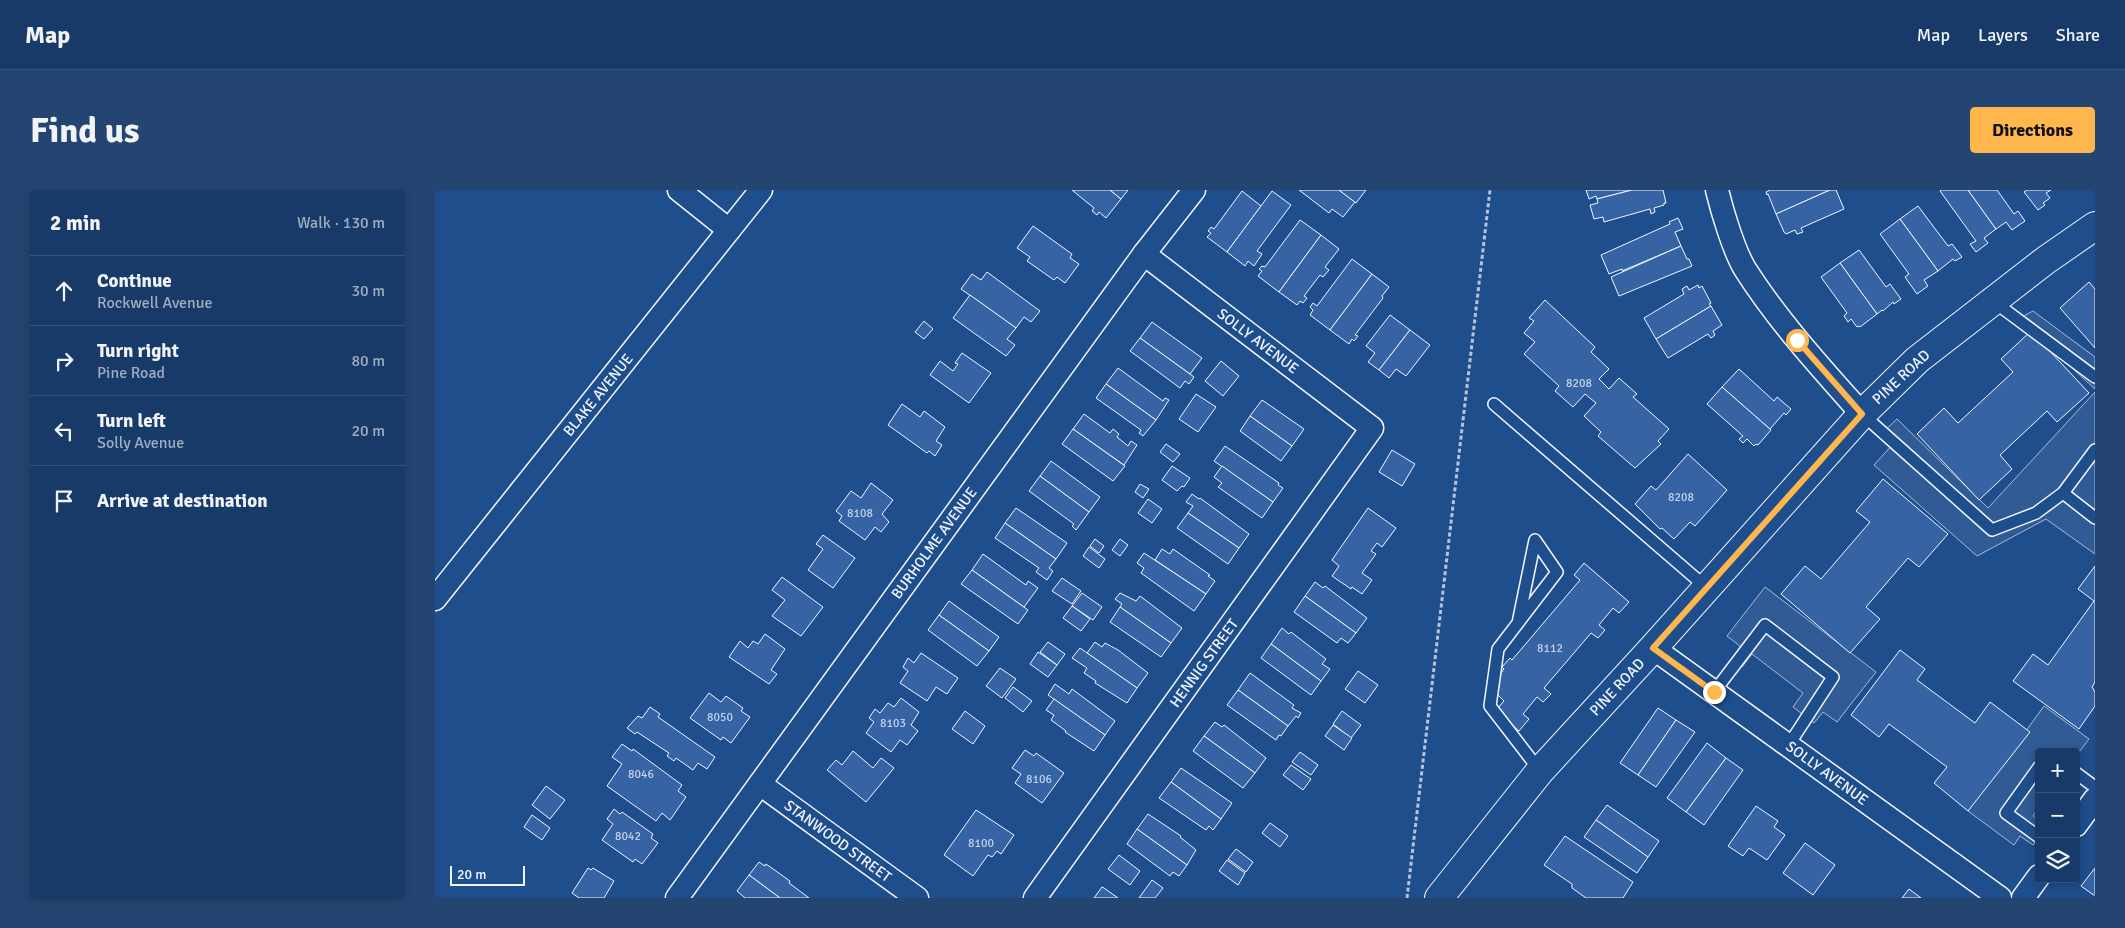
<!DOCTYPE html>
<html lang="en">
<head>
<meta charset="utf-8">
<style>
	:root { --surface:#173a69; --page:#244571; --text:#f1f3f6; --muted:#9eadc0; --line:#36547d; --accent:#ffb74d }
	body { margin:0; font-family:Signika,sans-serif; background:var(--page); color:var(--text) }
	.controls { position:absolute; right:15px; bottom:15px; display:grid; overflow:hidden; border-radius:5px; box-shadow:0 2px 8px #0003 }
	.controls button { width:45px; height:45px; display:grid; place-items:center; padding:0; border:0; border-bottom:1px solid var(--line); background:var(--surface); color:var(--text); font:25px sans-serif }
	.scale { position:absolute; left:15px; bottom:12px; width:75px; box-sizing:border-box; padding-left:5px; border:2px solid #f2f6ff; border-top:0; font-size:14px; line-height:18px; white-space:nowrap; color:#f2f6ff; -webkit-text-stroke:4px #1f4e8c; paint-order:stroke }
	.stop { position:absolute; width:15px; height:15px; margin:-11px; border:4px solid #ffb74d; border-radius:50%; background:#fff }
	.stop.end { background:#ffb74d; border-color:#fff; box-shadow:0 1px 5px #0008 }
	.list { margin:0; padding:0; list-style:none }
	h2 { display:flex; justify-content:space-between; align-items:center; height:65px; margin:0; padding:0 20px; font-size:21px }
	h2 small { font-size:16px; font-weight:400; color:var(--muted) }
	.list li { display:grid; grid-template-columns:32px 1fr auto; gap:15px; align-items:center; box-sizing:border-box; height:70px; padding:0 20px; border-top:1px solid var(--line) }
	.list b { display:block; font-size:19px; white-space:nowrap }
	.list p { margin:0; font-size:16px; white-space:nowrap; color:var(--muted) }
	.list em { font-size:16px; font-style:normal; color:var(--muted) }
	.icon { flex:none; width:28px; height:28px; fill:none; stroke:currentColor; stroke-width:2; stroke-linecap:round; stroke-linejoin:round }
	.map { position:relative; flex:none; width:1660px; height:708px; overflow:hidden; border-radius:5px }
	header { display:flex; align-items:center; gap:30px; box-sizing:border-box; height:70px; padding:0 25px; background:var(--surface); border-bottom:1px solid var(--line) }
	header strong { font-size:24px }
	nav { display:flex; gap:28px; margin-inline-start:auto; font-size:18px }
	.intro { display:flex; align-items:center; justify-content:space-between; box-sizing:border-box; height:120px; padding:0 30px }
	h1 { margin:0; font-size:35px }
	.button { padding:12px 22px; border-radius:5px; background:var(--accent); color:#111; font-size:18px; font-weight:700 }
	main { display:flex; gap:30px; padding:0 30px }
	aside { flex:1; background:var(--surface); border-radius:5px; box-shadow:0 2px 8px #0003 }
	.map>svg:first-child { display:block }
	.parking { fill:#305b95; stroke:#a8bbd7 }
	.building { fill:#3563a3; stroke:#f2f6ff }
	.lines { fill:none; stroke-linecap:round; stroke-linejoin:round }
	.service-casing { stroke:#f2f6ff; stroke-width:14 }
	.minor-casing { stroke:#f2f6ff; stroke-width:25 }
	.tertiary-casing { stroke:#f2f6ff; stroke-width:30 }
	.path { stroke:#b3c4dc; stroke-width:3; stroke-dasharray:4 2.5; stroke-linecap:butt }
	.service { stroke:#1f4e8c; stroke-width:11 }
	.minor { stroke:#1f4e8c; stroke-width:22 }
	.tertiary { stroke:#1f4e8c; stroke-width:28 }
	.route { stroke:#ffb74d; stroke-width:6 }
	.labels { text-anchor:middle; dominant-baseline:central; stroke-width:4; stroke-linejoin:round; paint-order:stroke }
	.number-label { font-size:12px; fill:#c3d1e8 }
	.street-label { font-size:15px; fill:#f2f6ff; stroke:#1f4e8c }
</style>
</head>
<body>
<header>
<strong>Map</strong>
<nav><a>Map</a><a>Layers</a><a>Share</a></nav>
</header>
<div class="intro"><h1>Find us</h1><a class="button">Directions</a></div>
<main>
<aside>
<h2>2 min<small>Walk · 130 m</small></h2>
<ul class="list">
<li><svg class="icon" aria-label="ahead" viewBox="0 0 24 24"><path d="M12 20V5M6 11l6-6 6 6"/></svg><div><b>Continue</b><p>Rockwell Avenue</p></div><em>30 m</em></li>
<li><svg class="icon" aria-label="right" viewBox="0 0 24 24"><path d="M7 20v-9h11M14 6l5 5-5 5"/></svg><div><b>Turn right</b><p>Pine Road</p></div><em>80 m</em></li>
<li><svg class="icon" aria-label="left" viewBox="0 0 24 24"><path d="M17 20v-9H6M10 6l-5 5 5 5"/></svg><div><b>Turn left</b><p>Solly Avenue</p></div><em>20 m</em></li>
<li><svg class="icon" aria-label="arrive" viewBox="0 0 24 24"><path d="M6 21V4h12l-3 4 3 4H6"/></svg><div><b>Arrive at destination</b></div></li>
</ul>
</aside>
<div class="map">
<svg width="1660" height="708" viewBox="0 0 1660 708">
	<rect width="100%" height="100%" fill="#1f4e8c"/>
	<g class="parking">
		<polygon points="1598,121 1660,167 1660,199 1583,129"/>
		<polygon points="1660,202 1660,320 1654,328 1660,333 1660,364 1611,329 1542,366 1439,275 1459,253 1444,246 1462,229 1553,318"/>
		<polygon points="1330,397 1441,482 1402,532 1388,522 1379,533 1358,517 1368,503 1317,464 1307,477 1297,469 1306,457 1292,446"/>
		<polygon points="1609,516 1654,549 1641,566 1641,562 1604,562 1604,618 1598,626 1604,631 1604,648 1598,655 1585,646 1579,655 1533,621"/>
	</g>
	<g class="building">
		<polygon points="637,0 675,0 686,9 671,28 664,22 662,25 657,21 659,18"/>
		<polygon points="675,0 693,0 686,9"/>
		<polygon points="864,0 904,0 920,12 908,27 897,19 894,23"/>
		<polygon points="904,0 931,0 921,13"/>
		<polygon points="1151,0 1197,0 1162,9 1161,6 1154,9"/>
		<polygon points="1197,0 1228,0 1231,13 1229,13 1229,15 1219,18 1220,22 1216,24 1215,19 1169,32 1168,27 1159,29 1155,15 1163,13 1162,9"/>
		<polygon points="1335,0 1395,0 1341,24 1333,4 1332,5 1331,2"/>
		<polygon points="1395,0 1401,0 1409,19 1366,38 1368,42 1362,44 1360,40 1351,44 1349,42 1341,24"/>
		<polygon points="1507,0 1533,0 1561,39 1549,48 1553,53 1541,62 1535,54 1541,51 1505,1"/>
		<polygon points="1533,0 1562,0 1579,24 1583,21 1590,31 1577,40 1571,32 1561,39"/>
		<polygon points="1592,0 1616,0 1611,3 1615,8 1608,13 1610,15 1603,20 1589,2"/>
		<polygon points="807,1 826,16 792,62 772,47 776,43 773,41 776,37 779,39"/>
		<polygon points="837,1 856,15 822,61 827,64 819,76 813,71 810,76 792,62"/>
		<polygon points="1483,16 1513,56 1517,54 1527,67 1520,71 1518,69 1503,81 1465,29"/>
		<polygon points="1243,28 1248,39 1240,42 1246,56 1187,81 1187,79 1174,84 1166,65 1235,34 1234,32"/>
		<polygon points="1465,29 1503,81 1489,90 1493,96 1482,104 1470,87 1474,84 1445,44"/>
		<polygon points="865,30 886,45 844,102 823,86 827,81 824,79 827,76 830,77"/>
		<polygon points="598,36 637,64 635,68 644,74 630,93 622,87 619,90 592,71 595,67 582,58"/>
		<polygon points="886,45 904,59 890,77 894,80 888,87 885,85 869,106 872,108 868,113 865,111 862,115 844,102"/>
		<polygon points="1246,56 1252,69 1254,69 1257,76 1184,106 1176,87"/>
		<polygon points="1424,60 1451,97 1455,94 1466,109 1459,114 1458,112 1448,121 1447,120 1442,124 1405,73"/>
		<polygon points="917,69 937,84 895,140 875,125 878,120 875,117 878,113 882,116"/>
		<polygon points="1405,73 1442,124 1425,137 1424,136 1422,137 1416,129 1413,132 1409,126 1412,123 1386,87"/>
		<polygon points="552,82 605,121 596,132 589,127 581,138 526,99 537,84 546,90"/>
		<polygon points="937,84 954,97 947,106 948,108 920,145 923,146 919,151 917,149 914,154 895,140"/>
		<polygon points="1654,92 1660,99 1660,158 1625,118"/>
		<polygon points="1263,95 1264,98 1267,96 1276,113 1274,114 1276,116 1221,149 1209,128 1249,104 1247,99 1252,96 1254,100"/>
		<polygon points="535,105 581,138 572,149 580,155 571,166 518,128"/>
		<polygon points="1110,110 1160,157 1156,162 1174,179 1164,189 1174,199 1184,188 1202,204 1198,207 1234,239 1223,251 1226,254 1200,278 1163,246 1166,242 1149,226 1161,213 1150,204 1138,217 1120,201 1124,196 1089,164 1100,152 1089,143 1099,131 1094,128"/>
		<polygon points="1276,116 1287,135 1278,141 1280,145 1276,148 1273,144 1233,168 1221,149"/>
		<polygon points="955,125 975,140 944,180 933,172 940,163 931,156"/>
		<polygon points="489,131 498,139 489,149 480,142"/>
		<polygon points="717,132 767,168 755,184 705,148"/>
		<polygon points="975,140 995,155 971,186 961,179 954,188 944,180"/>
		<polygon points="1596,141 1654,203 1622,232 1612,221 1565,265 1577,279 1544,310 1482,244 1509,218 1523,233 1578,182 1566,169"/>
		<polygon points="705,148 759,187 754,194 750,191 745,198 695,161"/>
		<polygon points="527,163 556,183 534,213 495,185 505,171 518,181 523,174 520,173"/>
		<polygon points="786,171 804,186 788,206 770,191"/>
		<polygon points="683,178 728,211 730,208 734,210 721,230 671,194"/>
		<polygon points="1304,179 1339,211 1342,207 1356,219 1351,225 1349,223 1335,239 1287,197"/>
		<polygon points="671,194 721,230 708,246 704,243 706,240 661,208"/>
		<polygon points="1287,197 1336,240 1323,255 1321,254 1319,256 1312,249 1308,253 1304,249 1308,246 1272,214"/>
		<polygon points="761,204 781,217 763,242 744,229"/>
		<polygon points="827,210 869,239 857,256 815,226"/>
		<polygon points="467,214 485,227 489,221 510,237 501,251 507,255 500,266 494,261 492,263 453,235"/>
		<polygon points="649,224 675,243 678,239 684,244 682,247 693,256 696,251 702,255 689,275 638,239"/>
		<polygon points="815,226 857,256 846,271 805,241"/>
		<polygon points="638,239 690,276 678,291 627,254"/>
		<polygon points="731,254 745,264 738,272 725,262"/>
		<polygon points="790,256 844,293 843,295 848,298 838,312 779,271"/>
		<polygon points="957,260 980,274 967,296 944,282"/>
		<polygon points="1253,264 1292,300 1260,336 1255,332 1239,349 1227,338 1225,339 1200,314 1216,296 1221,300"/>
		<polygon points="616,271 665,307 654,322 605,286"/>
		<polygon points="737,276 755,288 749,297 747,296 742,301 727,290"/>
		<polygon points="787,276 838,312 827,328 783,297 787,293 779,287"/>
		<polygon points="605,286 654,322 641,340 637,336 639,334 594,301"/>
		<polygon points="1448,289 1513,344 1484,377 1473,368 1431,417 1445,429 1415,463 1346,404 1370,376 1386,389 1435,332 1421,321"/>
		<polygon points="436,293 458,310 447,324 454,332 446,342 440,337 430,350 404,331 407,326 401,321 416,301 426,308"/>
		<polygon points="705,294 714,299 708,308 700,302"/>
		<polygon points="757,304 764,309 765,308 814,344 804,358 753,323 758,316 751,312"/>
		<polygon points="713,309 727,319 717,333 703,323"/>
		<polygon points="581,318 632,353 621,369 570,333"/>
		<polygon points="933,318 961,338 947,357 942,353 936,361 941,364 927,383 937,390 927,404 917,397 916,399 897,386 904,376 897,370"/>
		<polygon points="753,323 804,358 793,374 742,338"/>
		<polygon points="570,333 621,369 614,378 618,381 612,390 601,382 604,378 560,348"/>
		<polygon points="388,345 420,368 398,398 373,380 388,359 381,354"/>
		<polygon points="660,349 669,356 664,363 655,356"/>
		<polygon points="685,349 693,355 685,366 677,360"/>
		<polygon points="654,357 670,369 664,378 648,366"/>
		<polygon points="727,359 735,364 738,359 775,385 773,386 780,391 771,404 720,370"/>
		<polygon points="709,363 771,404 759,421 706,383 709,378 702,373"/>
		<polygon points="548,364 591,395 593,391 603,398 589,417 537,380"/>
		<polygon points="1149,373 1194,412 1184,423 1178,418 1164,435 1170,440 1163,448 1156,443 1109,498 1116,504 1108,512 1102,507 1088,524 1094,529 1084,541 1060,521 1069,511 1060,502 1065,496 1060,491 1069,479 1067,477 1075,468 1077,470 1145,390 1139,385"/>
		<polygon points="1660,376 1660,492 1657,497 1660,502 1660,516 1644,539 1578,491 1598,464 1613,475 1659,411 1643,399"/>
		<polygon points="537,380 593,420 583,434 526,394"/>
		<polygon points="347,387 388,417 366,446 337,426 350,410 337,400"/>
		<polygon points="627,388 646,401 637,414 617,401"/>
		<polygon points="880,392 888,398 890,396 932,428 921,443 870,406"/>
		<polygon points="647,403 667,417 658,430 637,416"/>
		<polygon points="685,403 701,411 705,406 747,438 736,453 685,417 687,414 680,409"/>
		<polygon points="870,406 921,443 913,453 906,448 902,453 859,422"/>
		<polygon points="514,411 564,447 554,461 504,425"/>
		<polygon points="637,416 655,429 646,441 628,428"/>
		<polygon points="685,417 736,453 726,467 675,432"/>
		<polygon points="504,425 554,461 542,476 493,440"/>
		<polygon points="847,438 854,444 856,442 891,469 887,474 895,479 886,491 836,454"/>
		<polygon points="330,444 350,459 336,480 342,484 334,494 294,467 305,451 313,458 318,451 323,454"/>
		<polygon points="613,452 630,464 622,475 605,462"/>
		<polygon points="660,452 667,457 670,453 683,460 713,483 702,498 652,463"/>
		<polygon points="836,454 886,491 876,505 826,468"/>
		<polygon points="645,458 702,498 692,513 660,493 661,491 649,483 652,478 637,468"/>
		<polygon points="1465,460 1490,479 1482,490 1540,533 1555,512 1595,542 1533,621 1499,593 1512,577 1454,534 1444,547 1416,525"/>
		<polygon points="603,462 622,475 613,487 595,474"/>
		<polygon points="486,463 523,488 512,504 501,497 492,511 465,493 473,481 468,477 473,468 479,473"/>
		<polygon points="565,478 581,489 567,508 551,496"/>
		<polygon points="923,481 943,495 930,513 910,499"/>
		<polygon points="815,483 859,515 857,518 866,523 863,528 861,526 853,536 803,500"/>
		<polygon points="620,494 634,504 637,499 680,531 670,545 613,505"/>
		<polygon points="578,497 597,511 588,522 570,508"/>
		<polygon points="803,500 853,536 846,546 844,545 841,550 792,515"/>
		<polygon points="274,503 286,512 291,506 308,518 306,521 315,527 296,553 288,547 286,550 255,528"/>
		<polygon points="466,508 484,522 476,535 483,541 472,555 465,550 456,562 431,543 439,532 434,528 440,519 445,523 453,513 459,517"/>
		<polygon points="619,509 670,545 659,561 630,542 631,541 616,530 619,525 611,520"/>
		<polygon points="215,517 225,524 223,527 280,567 272,579 263,573 258,580 241,568 239,571 232,566 234,563 208,546 202,542 200,544 192,538 203,526 207,528"/>
		<polygon points="1223,518 1241,530 1203,585 1185,573"/>
		<polygon points="530,521 550,536 538,554 517,539"/>
		<polygon points="907,521 926,535 916,548 898,534"/>
		<polygon points="1241,530 1260,542 1221,597 1203,585"/>
		<polygon points="780,532 787,537 789,535 831,568 820,583 769,546"/>
		<polygon points="898,535 917,548 909,560 890,546"/>
		<polygon points="769,546 820,583 808,598 758,561"/>
		<polygon points="1272,553 1291,568 1251,622 1232,608"/>
		<polygon points="187,554 197,561 198,559 247,595 243,601 251,607 235,630 227,623 221,631 172,596 187,574 177,567"/>
		<polygon points="590,560 599,566 601,563 629,583 607,613 580,593 586,584 577,578"/>
		<polygon points="418,561 438,578 446,568 459,578 431,612 392,580 401,570 407,575"/>
		<polygon points="865,562 883,575 876,585 857,572"/>
		<polygon points="1291,568 1308,580 1269,635 1251,622"/>
		<polygon points="856,575 876,589 868,600 848,585"/>
		<polygon points="746,578 797,613 786,629 736,592"/>
		<polygon points="736,592 786,629 778,640 774,636 771,640 724,608"/>
		<polygon points="111,596 130,610 115,629 97,615"/>
		<polygon points="1172,615 1224,651 1213,667 1161,630"/>
		<polygon points="1321,616 1343,631 1339,637 1350,645 1332,670 1314,658 1308,666 1293,656"/>
		<polygon points="179,619 185,624 187,622 218,644 216,648 223,653 207,674 200,669 198,672 167,650 178,634 172,629"/>
		<polygon points="541,620 579,645 566,664 562,661 557,667 553,665 538,686 509,665"/>
		<polygon points="713,624 746,646 745,647 761,660 752,675 702,639"/>
		<polygon points="97,625 115,638 107,650 89,637"/>
		<polygon points="1161,630 1213,667 1202,683 1149,647"/>
		<polygon points="835,633 853,646 845,657 827,643"/>
		<polygon points="702,639 752,675 744,686 738,682 735,686 692,654"/>
		<polygon points="1130,646 1198,692 1188,708 1151,708 1137,698 1137,694 1109,675"/>
		<polygon points="1370,653 1400,675 1378,705 1348,683"/>
		<polygon points="801,659 818,672 811,682 793,669"/>
		<polygon points="684,665 705,681 695,695 673,679"/>
		<polygon points="792,670 810,683 803,695 784,681"/>
		<polygon points="324,672 330,676 331,674 355,691 354,693 374,708 345,708 314,685"/>
		<polygon points="153,678 156,680 158,678 179,691 169,708 144,708 137,703"/>
		<polygon points="1660,678 1660,706 1646,696"/>
		<polygon points="314,685 345,708 310,708 302,701"/>
		<polygon points="717,690 728,698 720,708 704,708"/>
		<polygon points="667,697 669,698 683,708 659,708"/>
		<polygon points="1474,699 1486,708 1467,708"/>
	</g>
	<g class="lines">
		<g class="service-casing">
			<g id="service">
				<polyline points="1558,111 1660,187"/>
				<polyline points="1059,214 1272,398"/>
				<polyline points="1427,224 1557,340 1601,323 1628,303 1660,260"/>
				<polyline points="1628,303 1660,328"/>
				<polyline points="1083,433 1100,350 1122,382 1063,459 1055,516 1105,581"/>
				<polyline points="1279,502 1330,435 1398,487 1353,556"/>
				<polyline points="1604,577 1571,623 1604,647"/>
				<polyline points="1641,583 1660,597"/>
			</g>
		</g>
		<g class="minor-casing">
			<g id="minor">
				<polyline points="244,0 294,40"/>
				<path d="M1282 0C1287 21 1299 61 1310 79 1343 131 1386 178 1427 224"/>
				<polyline points="0,409 326,0"/>
				<polyline points="1218,458 1565,708"/>
				<polyline points="325,594 482,708"/>
				<polyline points="1641,635 1660,609"/>
				<polyline points="242,708 709,64 759,0"/>
				<polyline points="600,708 937,238 709,64"/>
				<polyline points="1588,708 1604,686"/>
			</g>
		</g>
		<g class="tertiary-casing">
			<polyline id="tertiary" points="1004,708 1105,581 1218,458 1427,224 1482,170 1611,70 1660,36"/>
		</g>
		<polyline class="path" points="972,708 1055,0"/>
		<use href="#service" class="service"/>
		<use href="#minor" class="minor"/>
		<use href="#tertiary" class="tertiary"/>
	</g>
	<g class="lines">
		<polyline class="route" points="1279,502 1218,458 1427,224 1362,150"/>
	</g>
	<g class="labels">
		<g class="number-label">
			<text x="1144" y="193">8208</text>
			<text x="1246" y="307">8208</text>
			<text x="425" y="323">8108</text>
			<text x="1115" y="458">8112</text>
			<text x="285" y="527">8050</text>
			<text x="458" y="533">8103</text>
			<text x="206" y="584">8046</text>
			<text x="604" y="589">8106</text>
			<text x="193" y="646">8042</text>
			<text x="546" y="653">8100</text>
		</g>
		<g class="street-label">
			<text transform="translate(823 151) rotate(37)">SOLLY AVENUE</text>
			<text transform="translate(1466 187) rotate(-43)">PINE ROAD</text>
			<text transform="translate(163 205) rotate(-51)">BLAKE AVENUE</text>
			<text transform="translate(499 353) rotate(-54)">BURHOLME AVENUE</text>
			<text transform="translate(769 473) rotate(-54)">HENNIG STREET</text>
			<text transform="translate(1182 497) rotate(-47)">PINE ROAD</text>
			<text transform="translate(1392 583) rotate(36)">SOLLY AVENUE</text>
			<text transform="translate(403 651) rotate(36)">STANWOOD STREET</text>
		</g>
	</g>
</svg>
<div class="controls">
<button>+</button>
<button>−</button>
<button><svg class="icon" aria-label="layers" viewBox="0 0 24 24"><path d="M12 4l9 5-9 5-9-5zM3 14l9 5 9-5"/></svg></button>
</div>
<div class="scale">20 m</div>
<div class="stop" style="left:1362px;top:150px"></div>
<div class="stop end" style="left:1279px;top:502px"></div>
</div>
</main>
</body>
</html>
